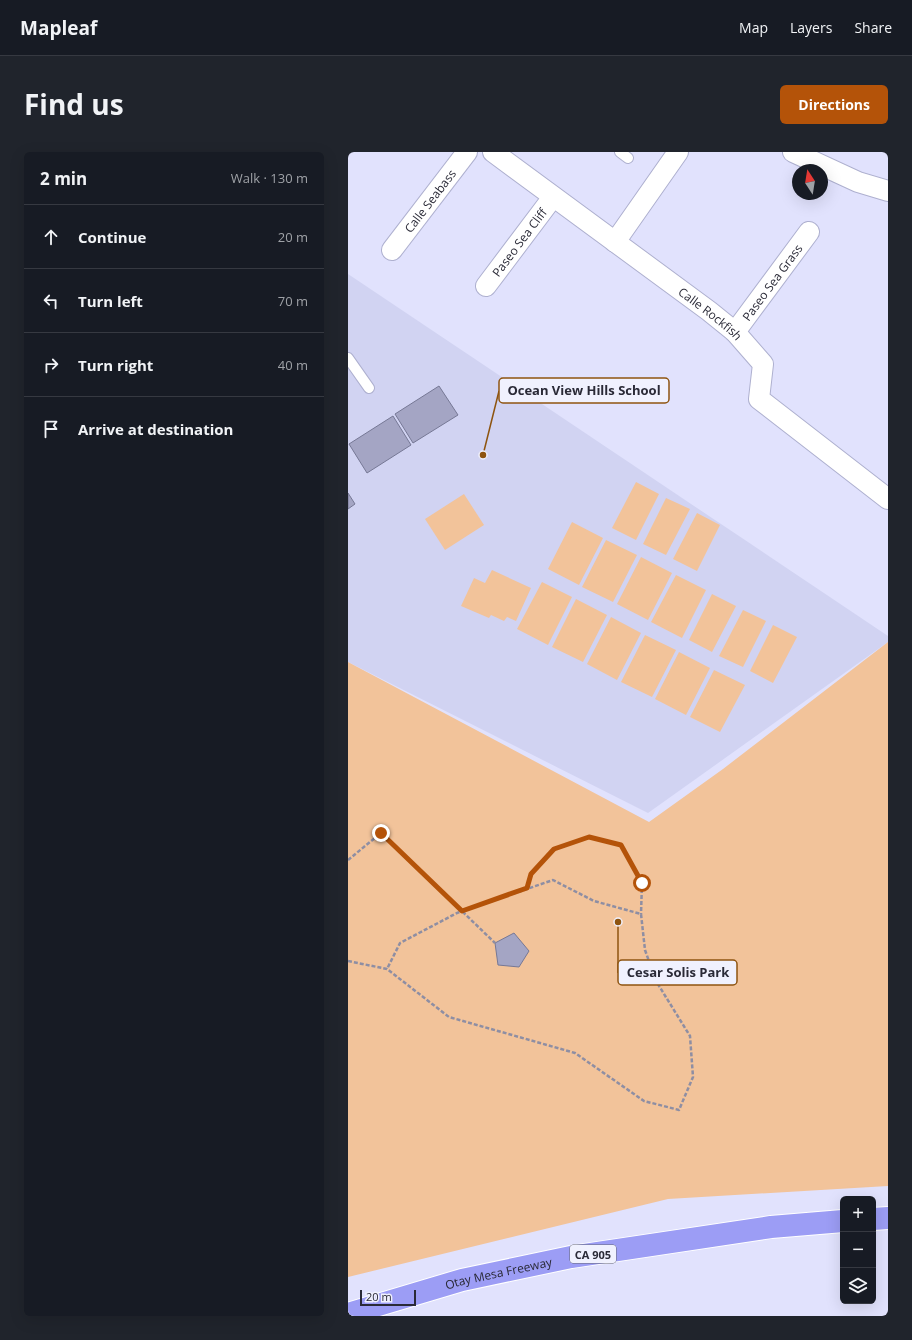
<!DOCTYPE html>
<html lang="en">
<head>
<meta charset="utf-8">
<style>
	:root { --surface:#171b24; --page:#20242c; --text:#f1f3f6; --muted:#9ea1a6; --line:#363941; --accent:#b45309 }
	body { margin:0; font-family:"Open Sans",sans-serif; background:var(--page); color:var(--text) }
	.controls { position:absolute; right:12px; bottom:12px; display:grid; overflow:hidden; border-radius:6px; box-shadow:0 4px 16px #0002 }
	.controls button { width:36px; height:36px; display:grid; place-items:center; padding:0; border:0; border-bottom:1px solid var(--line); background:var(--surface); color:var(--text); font:20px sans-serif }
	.compass { position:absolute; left:444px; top:12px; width:36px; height:36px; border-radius:50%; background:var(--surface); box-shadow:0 4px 16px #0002; rotate:348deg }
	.scale { position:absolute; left:12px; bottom:10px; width:56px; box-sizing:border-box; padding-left:4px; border:2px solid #2a2a37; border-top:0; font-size:11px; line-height:14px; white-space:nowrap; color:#2a2a37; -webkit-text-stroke:3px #f0f1fe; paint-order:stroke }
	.stop { position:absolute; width:12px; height:12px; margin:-9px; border:3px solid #b45309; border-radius:50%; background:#fff }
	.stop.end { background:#b45309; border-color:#fff; box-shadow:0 1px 4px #0008 }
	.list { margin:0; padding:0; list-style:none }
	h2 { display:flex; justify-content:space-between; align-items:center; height:52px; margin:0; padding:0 16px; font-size:17px }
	h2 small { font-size:13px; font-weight:400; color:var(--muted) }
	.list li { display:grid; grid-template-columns:26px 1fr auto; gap:12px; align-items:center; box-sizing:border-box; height:64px; padding:0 16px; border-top:1px solid var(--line) }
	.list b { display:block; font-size:15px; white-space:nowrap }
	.list em { font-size:13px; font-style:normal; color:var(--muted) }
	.icon { flex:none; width:22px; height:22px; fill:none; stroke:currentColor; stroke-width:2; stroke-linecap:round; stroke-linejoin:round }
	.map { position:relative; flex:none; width:540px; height:1164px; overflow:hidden; border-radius:6px }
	header { display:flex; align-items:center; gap:24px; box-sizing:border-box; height:56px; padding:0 20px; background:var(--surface); border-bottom:1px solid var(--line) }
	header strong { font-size:19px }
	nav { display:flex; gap:22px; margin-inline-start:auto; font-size:14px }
	.intro { display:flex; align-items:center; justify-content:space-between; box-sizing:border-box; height:96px; padding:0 24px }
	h1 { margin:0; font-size:28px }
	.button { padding:10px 18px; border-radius:6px; background:var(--accent); color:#fff; font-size:14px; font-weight:700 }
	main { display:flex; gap:24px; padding:0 24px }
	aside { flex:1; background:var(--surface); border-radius:6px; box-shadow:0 4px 16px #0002 }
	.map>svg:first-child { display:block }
	.built { fill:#d1d3f2 }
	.green { fill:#f2c39a }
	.building { fill:#a4a5c4; stroke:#767895 }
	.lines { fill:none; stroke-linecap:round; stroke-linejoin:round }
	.service-casing { stroke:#aeb0cf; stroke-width:12 }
	.minor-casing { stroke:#aeb0cf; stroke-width:22 }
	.motorway-casing { stroke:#fff; stroke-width:24 }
	.path { stroke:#8e8ea3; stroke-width:2.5; stroke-dasharray:4 2; stroke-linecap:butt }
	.service { stroke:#fff; stroke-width:10 }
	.minor { stroke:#fff; stroke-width:20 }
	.motorway { stroke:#9c9df5; stroke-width:22 }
	.route { stroke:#b45309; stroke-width:5 }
	.labels { text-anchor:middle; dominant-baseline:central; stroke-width:3.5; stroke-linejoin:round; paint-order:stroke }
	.shield { fill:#f0f1fe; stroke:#656673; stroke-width:1 }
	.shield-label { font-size:11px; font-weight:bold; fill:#2a2a37 }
	.street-label { font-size:12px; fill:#2a2a37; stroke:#f0f1fe }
	.leader { fill:none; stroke:#8e5410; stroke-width:1.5 }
	.callout-dot { fill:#8e5410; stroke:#f0f1fe; stroke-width:1.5 }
	.callout { fill:#f0f1fe; stroke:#8e5410; stroke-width:1.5 }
	.callout-label { font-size:13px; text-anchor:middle; font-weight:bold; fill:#2a2a37 }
</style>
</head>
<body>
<header>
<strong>Mapleaf</strong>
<nav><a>Map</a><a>Layers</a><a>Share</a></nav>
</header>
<div class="intro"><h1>Find us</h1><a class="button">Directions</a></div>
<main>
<aside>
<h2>2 min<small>Walk · 130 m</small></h2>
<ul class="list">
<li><svg class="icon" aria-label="ahead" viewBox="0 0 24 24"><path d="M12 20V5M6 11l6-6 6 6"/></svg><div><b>Continue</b></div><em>20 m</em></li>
<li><svg class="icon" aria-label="left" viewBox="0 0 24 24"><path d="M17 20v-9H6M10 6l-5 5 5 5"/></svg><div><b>Turn left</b></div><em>70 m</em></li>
<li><svg class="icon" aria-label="right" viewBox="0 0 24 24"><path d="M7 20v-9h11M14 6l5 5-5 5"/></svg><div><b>Turn right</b></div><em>40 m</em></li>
<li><svg class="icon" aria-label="arrive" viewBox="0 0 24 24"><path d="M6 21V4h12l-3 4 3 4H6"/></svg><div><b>Arrive at destination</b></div></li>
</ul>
</aside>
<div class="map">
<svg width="540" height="1164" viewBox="0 0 540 1164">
	<rect width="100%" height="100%" fill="#e1e2fd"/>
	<polygon class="built" points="0,122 540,484 540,490 300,661 0,510"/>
	<g class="green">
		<polygon points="288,330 311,342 288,388 264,376"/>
		<polygon points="116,342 136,373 97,398 77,367"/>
		<polygon points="318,346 342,357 318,403 295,392"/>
		<polygon points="349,361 372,373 349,419 325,407"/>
		<polygon points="224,370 255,386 231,433 200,417"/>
		<polygon points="258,388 289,403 265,450 234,435"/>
		<polygon points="293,405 324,421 300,468 269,452"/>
		<polygon points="144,418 183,436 168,469 159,465 156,469 143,463 141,466 113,454 126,426 137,431"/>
		<polygon points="328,423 358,438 334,486 303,470"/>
		<polygon points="194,430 224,445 200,493 169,477"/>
		<polygon points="364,442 388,454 364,500 341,488"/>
		<polygon points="228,447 259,463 235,510 204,495"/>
		<polygon points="395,458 418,469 395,515 371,504"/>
		<polygon points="263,465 293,481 269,528 239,512"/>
		<polygon points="425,473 449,485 425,531 402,519"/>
		<polygon points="297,483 328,498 304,545 273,530"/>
		<polygon points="540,490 540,1034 320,1047 0,1125 0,510 301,670 375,617"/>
		<polygon points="331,500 362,516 338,563 307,547"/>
		<polygon points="366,518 397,533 372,580 342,565"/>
	</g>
	<g class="building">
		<polygon points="91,234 110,263 65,291 47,262"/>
		<polygon points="45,264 63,293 19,321 1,292"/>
		<polygon points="0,341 7,352 0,357"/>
		<polygon points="166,781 181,799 171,815 150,813 147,791"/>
	</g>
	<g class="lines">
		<g class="service-casing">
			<g id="service">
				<polyline points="272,0 280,6"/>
				<polyline points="0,206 21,236"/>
			</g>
		</g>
		<g class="minor-casing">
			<g id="minor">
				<path id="s1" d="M145 0 361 159 387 180 415 212 411 247 540 347"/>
				<polyline points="445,0 510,30 540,39"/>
				<polyline points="267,90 330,0"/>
				<path id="s2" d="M44 98 119 0"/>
				<path id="s3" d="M138 134 205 45"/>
				<path id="s4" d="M387 180 461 80"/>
			</g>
		</g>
		<g class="motorway-casing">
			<g id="motorway">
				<polyline points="525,1067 540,1066"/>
				<path id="s5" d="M0 1162 114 1128 223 1105 423 1075 495 1069"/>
			</g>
		</g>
		<g class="path">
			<polyline points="0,708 33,681 147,791"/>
			<polyline points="179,736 183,722 206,697 241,685 273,693 294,731 293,762"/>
			<polyline points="0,809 39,817 101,865 227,901 296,949 331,958 345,925 342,884 308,829 297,798 293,762 246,749 205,728 109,761 52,791 39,817"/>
		</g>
		<use href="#service" class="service"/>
		<use href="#minor" class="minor"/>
		<use href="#motorway" class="motorway"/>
	</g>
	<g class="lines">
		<polyline class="route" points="33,681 114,759 179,736 183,722 206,697 241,685 273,693 294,731"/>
	</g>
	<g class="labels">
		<rect class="shield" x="222" y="1093" width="46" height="18" rx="3"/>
		<g class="shield-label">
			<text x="245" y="1102">CA 905</text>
		</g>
		<g class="street-label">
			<text stroke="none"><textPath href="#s2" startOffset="62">Calle Seabass</textPath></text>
			<text stroke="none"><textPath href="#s3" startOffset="55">Paseo Sea Cliff</textPath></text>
			<text stroke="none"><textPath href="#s4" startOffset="62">Paseo Sea Grass</textPath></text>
			<text stroke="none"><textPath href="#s1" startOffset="271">Calle Rockfish</textPath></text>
			<text stroke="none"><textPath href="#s5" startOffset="156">Otay Mesa Freeway</textPath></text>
		</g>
	</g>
	<path class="leader" d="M135 303L151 239M270 770L270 821"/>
	<g class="callout-dot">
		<circle cx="135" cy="303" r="4"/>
		<circle cx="270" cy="770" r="4"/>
	</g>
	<g class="callout">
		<rect x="151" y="226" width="170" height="25" rx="4"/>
		<rect x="270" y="808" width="119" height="25" rx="4"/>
	</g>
	<g class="callout-label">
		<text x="236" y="243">Ocean View Hills School</text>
		<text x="330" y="825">Cesar Solis Park</text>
	</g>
</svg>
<div class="controls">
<button>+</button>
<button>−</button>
<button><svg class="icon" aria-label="layers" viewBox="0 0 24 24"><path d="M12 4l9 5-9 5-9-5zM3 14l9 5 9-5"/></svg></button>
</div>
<svg class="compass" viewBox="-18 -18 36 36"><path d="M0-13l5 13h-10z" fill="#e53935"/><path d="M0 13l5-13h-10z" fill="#9ea1a6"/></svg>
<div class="scale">20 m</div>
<div class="stop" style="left:294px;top:731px"></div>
<div class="stop end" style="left:33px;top:681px"></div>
</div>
</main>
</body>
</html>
